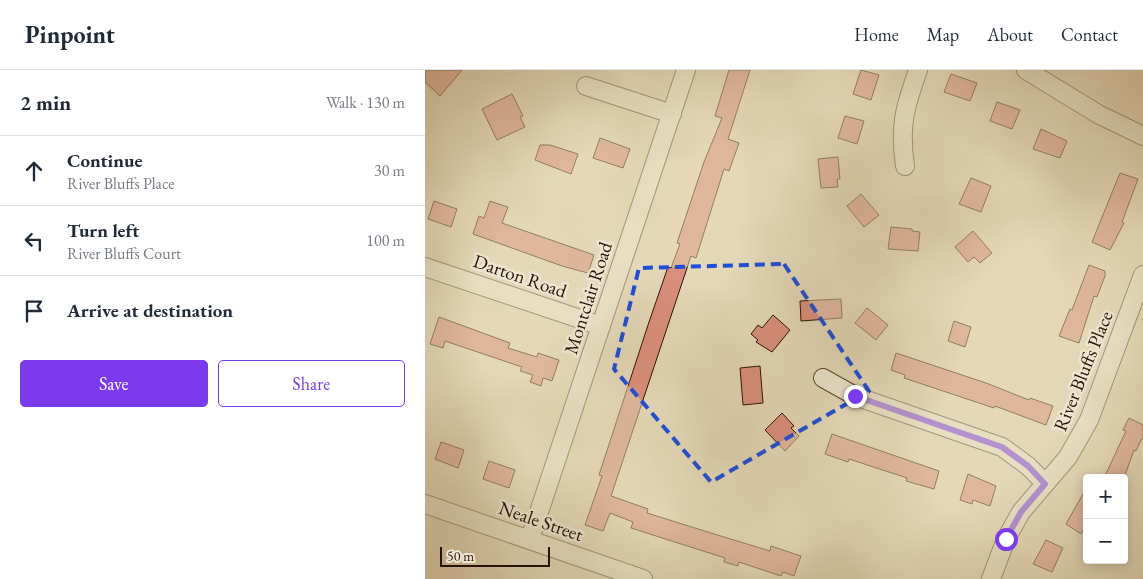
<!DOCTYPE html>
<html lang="en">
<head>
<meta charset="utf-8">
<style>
	:root { --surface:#fff; --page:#f6f6f7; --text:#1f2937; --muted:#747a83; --line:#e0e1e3; --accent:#7c3aed }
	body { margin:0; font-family:"EB Garamond",serif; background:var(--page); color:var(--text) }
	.controls { position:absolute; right:15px; bottom:15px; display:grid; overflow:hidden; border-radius:5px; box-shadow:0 2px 12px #0003 }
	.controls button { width:45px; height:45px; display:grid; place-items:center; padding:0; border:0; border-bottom:1px solid var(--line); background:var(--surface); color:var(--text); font:25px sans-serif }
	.scale { position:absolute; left:15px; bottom:12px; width:110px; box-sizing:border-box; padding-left:5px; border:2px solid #291300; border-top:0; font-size:14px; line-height:18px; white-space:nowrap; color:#291300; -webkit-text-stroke:4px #ede6d1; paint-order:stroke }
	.stop { position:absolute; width:15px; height:15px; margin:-11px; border:4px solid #7c3aed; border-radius:50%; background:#fff }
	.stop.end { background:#7c3aed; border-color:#fff; box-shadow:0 1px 5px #0008 }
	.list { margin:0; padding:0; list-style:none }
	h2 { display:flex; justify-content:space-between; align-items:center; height:65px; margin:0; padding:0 20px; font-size:21px }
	h2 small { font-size:16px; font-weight:400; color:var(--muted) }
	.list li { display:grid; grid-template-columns:32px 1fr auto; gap:15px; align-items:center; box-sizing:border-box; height:70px; padding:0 20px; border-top:1px solid var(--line) }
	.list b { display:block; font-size:19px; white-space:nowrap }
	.list p { margin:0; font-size:16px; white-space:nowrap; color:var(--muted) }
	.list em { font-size:16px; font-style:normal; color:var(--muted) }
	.actions { display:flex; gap:10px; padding:15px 20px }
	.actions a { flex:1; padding:11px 0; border:1px solid var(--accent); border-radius:5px; text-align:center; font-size:18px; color:var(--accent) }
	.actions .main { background:var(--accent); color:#fff }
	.icon { flex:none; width:28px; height:28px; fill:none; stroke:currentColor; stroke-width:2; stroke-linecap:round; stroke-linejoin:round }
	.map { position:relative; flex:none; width:718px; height:509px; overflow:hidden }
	header { display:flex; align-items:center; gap:30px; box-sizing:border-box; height:70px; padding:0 25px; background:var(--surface); border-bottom:1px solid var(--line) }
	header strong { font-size:24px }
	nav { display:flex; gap:28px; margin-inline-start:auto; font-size:18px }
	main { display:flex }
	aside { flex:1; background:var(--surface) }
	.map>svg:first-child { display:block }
	.building { fill:#da8f7c; stroke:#291300 }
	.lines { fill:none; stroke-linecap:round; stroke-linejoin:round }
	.minor-casing { stroke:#58442e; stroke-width:20 }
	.minor { stroke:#ede6d1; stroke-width:18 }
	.route { stroke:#7c3aed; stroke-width:6 }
	.marked { fill:none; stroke:#1d4ed8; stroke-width:4; stroke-dasharray:10 6; stroke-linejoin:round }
	.labels { text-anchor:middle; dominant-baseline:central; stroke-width:5; stroke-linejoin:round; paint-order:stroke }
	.street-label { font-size:19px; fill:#291300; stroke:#ede6d1 }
</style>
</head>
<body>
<header>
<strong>Pinpoint</strong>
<nav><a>Home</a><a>Map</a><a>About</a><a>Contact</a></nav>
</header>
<main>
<aside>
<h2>2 min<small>Walk · 130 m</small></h2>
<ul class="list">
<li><svg class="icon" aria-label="ahead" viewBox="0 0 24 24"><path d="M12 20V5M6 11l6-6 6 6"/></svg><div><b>Continue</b><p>River Bluffs Place</p></div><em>30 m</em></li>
<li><svg class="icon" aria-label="left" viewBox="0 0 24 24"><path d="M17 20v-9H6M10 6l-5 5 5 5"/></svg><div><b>Turn left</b><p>River Bluffs Court</p></div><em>100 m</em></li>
<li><svg class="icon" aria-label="arrive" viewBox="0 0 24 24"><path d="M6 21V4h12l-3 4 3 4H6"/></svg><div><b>Arrive at destination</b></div></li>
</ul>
<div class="actions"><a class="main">Save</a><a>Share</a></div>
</aside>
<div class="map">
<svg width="718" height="509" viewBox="0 0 718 509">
	<rect width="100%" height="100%" fill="#e4d8b8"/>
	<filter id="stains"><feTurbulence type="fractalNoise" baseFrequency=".004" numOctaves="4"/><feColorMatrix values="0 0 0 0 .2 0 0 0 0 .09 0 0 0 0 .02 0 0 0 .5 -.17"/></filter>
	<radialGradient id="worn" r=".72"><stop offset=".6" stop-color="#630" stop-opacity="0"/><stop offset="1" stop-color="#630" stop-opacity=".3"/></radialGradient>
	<g class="building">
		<polygon points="0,0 37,0 15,26 0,12"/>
		<polygon points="304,0 325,0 303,69 314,73 304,101 299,99 271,188 266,186 186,426 223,439 222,443 286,463 345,481 346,476 376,486 369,506 358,502 356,506 314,492 313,496 299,492 300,488 206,458 208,452 185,443 178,461 160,455 177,406 174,405 224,252 243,197 246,198 255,174 252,173 279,92 297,48 290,46"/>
		<polygon points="436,0 454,5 446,30 428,24"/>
		<polygon points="526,4 552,13 545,31 519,22"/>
		<polygon points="87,24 98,46 95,47 100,57 72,70 57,39"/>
		<polygon points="572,32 595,40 587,59 565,51"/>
		<polygon points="420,46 439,51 432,74 413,68"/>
		<polygon points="616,59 642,71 635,88 608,79"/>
		<polygon points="175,68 205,79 198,98 168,88"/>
		<polygon points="115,75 125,75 153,84 146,104 110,90"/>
		<polygon points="413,87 415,109 412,109 413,117 396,118 393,89"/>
		<polygon points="695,103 713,109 697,152 699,153 685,180 667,172"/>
		<polygon points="546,108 566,116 556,142 534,134"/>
		<polygon points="436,124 454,145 439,157 422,136"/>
		<polygon points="9,131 32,139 26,157 3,149"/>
		<polygon points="65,131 83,137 77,153 169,185 163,203 137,196 48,164 54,146 59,148"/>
		<polygon points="466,157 487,159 487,161 495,162 493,181 463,179"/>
		<polygon points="548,161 567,183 555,193 549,187 543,192 530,177"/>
		<polygon points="664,195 680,201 680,206 672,227 669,226 654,273 634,266 645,239 647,240"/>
		<polygon points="416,229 417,248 376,251 375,231"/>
		<polygon points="442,238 463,255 451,270 430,253"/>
		<polygon points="348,245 365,260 347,282 331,272 333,270 326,264 333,255 337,258"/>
		<polygon points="14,247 85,273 83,278 112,287 113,283 134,290 127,311 118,308 116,316 105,312 108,305 95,301 97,297 20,271 18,278 5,274"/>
		<polygon points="529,251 546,257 540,277 523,271"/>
		<polygon points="471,283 561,313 604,330 605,328 628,336 621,355 570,336 569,338 479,308 480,305 466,300"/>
		<polygon points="335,296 338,333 318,335 315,298"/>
		<polygon points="357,343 369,356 366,358 374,366 360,381 340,360"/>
		<polygon points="704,348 718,355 718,366 711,381 709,380 699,408 679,408 701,361 698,360"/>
		<polygon points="407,364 514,401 509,419 481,411 482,408 424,389 423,392 400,384"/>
		<polygon points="16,372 39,380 33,398 10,389"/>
		<polygon points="64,391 90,400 84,418 58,409"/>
		<polygon points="543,404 571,416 565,436 548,430 547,434 535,430"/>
		<polygon points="662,417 662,454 656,464 641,454"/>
		<polygon points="621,470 638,478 627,502 608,494"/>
	</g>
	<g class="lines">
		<g class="minor-casing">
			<g id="minor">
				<polyline points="601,0 673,44 718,66"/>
				<polyline points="161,16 247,44"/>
				<path d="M480 96C474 56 480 37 493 0"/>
				<polyline points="0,197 176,256"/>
				<polyline points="398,308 430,326 577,377 603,396 620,413"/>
				<polyline points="0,434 218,509"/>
				<polyline points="105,469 261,0"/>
				<polyline points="566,509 581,469 596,442 643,387 664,350 718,205"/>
			</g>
		</g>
		<use href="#minor" class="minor"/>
	</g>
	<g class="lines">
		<polyline class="route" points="430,326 577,377 603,396 620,414 596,442 581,469"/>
	</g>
	<path d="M0 0H718V509H0ZM359 194 444 321 286 412 189 299 214 198Z" fill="#e4d8b8" fill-opacity=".55" fill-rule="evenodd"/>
	<path class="marked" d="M359 194 444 321 286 412 189 299 214 198Z"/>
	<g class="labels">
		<g class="street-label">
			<text transform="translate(95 206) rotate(19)">Darton Road</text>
			<text transform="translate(163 228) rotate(-72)">Montclair Road</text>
			<text transform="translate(658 301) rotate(-68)">River Bluffs Place</text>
			<text transform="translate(116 451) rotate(19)">Neale Street</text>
		</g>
	</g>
	<rect width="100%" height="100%" filter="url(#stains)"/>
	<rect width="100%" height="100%" fill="url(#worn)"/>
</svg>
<div class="controls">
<button>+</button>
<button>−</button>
</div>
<div class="scale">50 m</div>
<div class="stop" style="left:581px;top:469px"></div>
<div class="stop end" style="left:430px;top:326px"></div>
</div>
</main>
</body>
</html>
